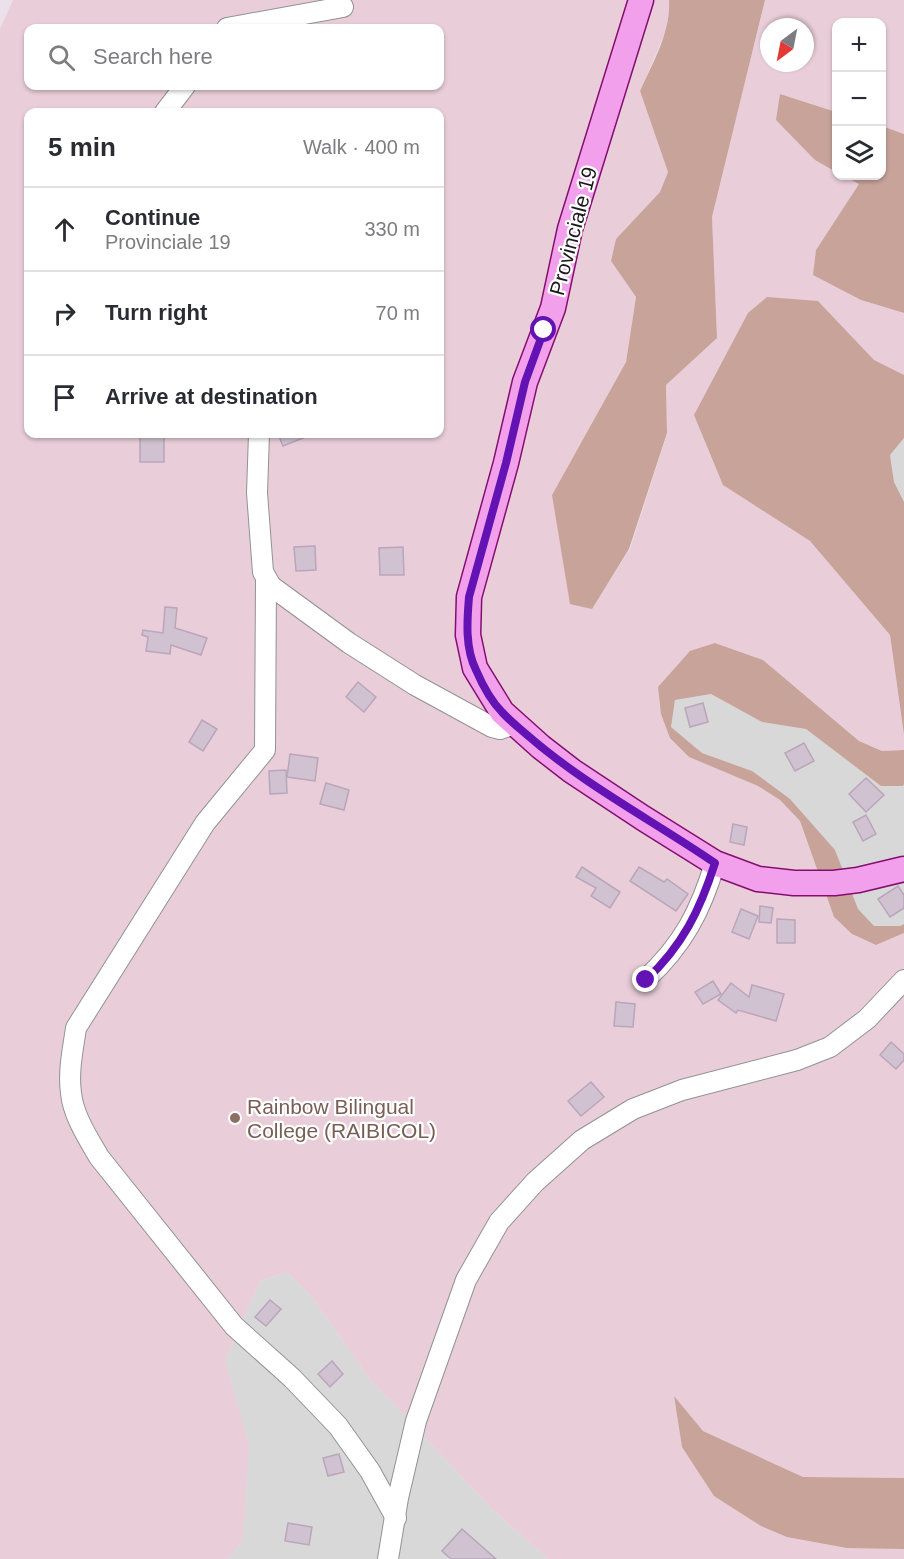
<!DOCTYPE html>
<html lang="en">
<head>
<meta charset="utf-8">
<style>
	:root { --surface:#fff; --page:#f2f2f3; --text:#2b2b33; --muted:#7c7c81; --line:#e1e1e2 }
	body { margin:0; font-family:Helvetica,sans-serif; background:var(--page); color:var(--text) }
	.controls { position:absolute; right:18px; top:18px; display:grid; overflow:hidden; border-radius:12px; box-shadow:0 2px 4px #0004 }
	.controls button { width:54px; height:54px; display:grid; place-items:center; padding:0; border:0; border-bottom:2px solid var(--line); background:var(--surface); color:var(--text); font:30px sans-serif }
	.compass { position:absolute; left:760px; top:18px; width:54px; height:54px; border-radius:50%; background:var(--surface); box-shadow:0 2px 4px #0004; rotate:212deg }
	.stop { position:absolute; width:18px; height:18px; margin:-14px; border:4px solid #6313b3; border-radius:50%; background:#fff }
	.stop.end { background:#6313b3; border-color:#fff; box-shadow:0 2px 6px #0008 }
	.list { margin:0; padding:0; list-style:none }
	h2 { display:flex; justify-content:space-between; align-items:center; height:78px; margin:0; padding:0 24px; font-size:26px }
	h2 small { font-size:20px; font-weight:400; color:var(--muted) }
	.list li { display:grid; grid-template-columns:39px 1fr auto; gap:18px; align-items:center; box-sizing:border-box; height:84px; padding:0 24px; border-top:2px solid var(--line) }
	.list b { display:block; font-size:22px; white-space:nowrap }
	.list p { margin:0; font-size:20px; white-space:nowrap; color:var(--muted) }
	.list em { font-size:20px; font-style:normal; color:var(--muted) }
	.icon { flex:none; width:33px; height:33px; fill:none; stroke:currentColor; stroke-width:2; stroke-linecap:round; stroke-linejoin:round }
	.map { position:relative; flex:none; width:904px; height:1559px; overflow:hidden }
	.search { position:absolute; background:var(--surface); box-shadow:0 2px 4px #0004; left:24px; top:24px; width:420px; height:66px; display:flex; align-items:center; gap:15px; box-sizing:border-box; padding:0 21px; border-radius:12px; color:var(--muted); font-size:22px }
	.panel { position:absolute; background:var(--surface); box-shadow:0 2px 4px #0004; left:24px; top:108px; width:420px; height:330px; border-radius:12px }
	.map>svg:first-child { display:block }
	.residential { fill:#d8d8d9 }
	.farmland { fill:#e9ced9; fill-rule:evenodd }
	.forest { fill:#c7a39a }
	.building { fill:#d0c2d1; stroke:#baa5bb; stroke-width:1.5 }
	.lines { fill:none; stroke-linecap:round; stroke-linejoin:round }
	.minor-casing { stroke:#929292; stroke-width:22 }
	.major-casing { stroke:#840e6f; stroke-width:27 }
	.minor { stroke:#fff; stroke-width:20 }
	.major { stroke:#f2a0ec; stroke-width:24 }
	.route { stroke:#6313b3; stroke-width:8 }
	.education-dot { fill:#8d6e63; stroke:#fff; stroke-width:2 }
	.labels { text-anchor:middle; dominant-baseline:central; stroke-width:4.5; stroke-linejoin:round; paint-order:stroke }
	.street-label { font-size:21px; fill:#1b1b1b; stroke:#fff }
	.education-label { font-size:21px; fill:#785e54; stroke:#fff; text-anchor:start }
</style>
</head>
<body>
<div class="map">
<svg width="904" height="1559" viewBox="0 0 904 1559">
	<rect width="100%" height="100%" fill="#ebe1ea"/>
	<g class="residential">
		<polygon points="904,438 904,502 894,482 890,454"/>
		<polygon points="711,694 762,722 806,729 881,785 902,786 904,784 904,924 900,926 874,926 857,909 835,850 752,771 702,753 671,727 675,700"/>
		<polygon points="287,1272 311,1296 370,1379 493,1510 548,1559 228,1559 243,1540 225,1361 260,1281"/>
	</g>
	<path class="farmland" d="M13 0H669V11L666 31 640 91 668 172 660 192 616 239 611 261 636 297 626 362 552 495 592 608 630 549 667 434 666 385 717 338 712 217 765 0H904V134L882 126V22H836V112L780 94 815 160 836 172V176H844L859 184 816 250 861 300 904 313V375L874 360 818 301 723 485 810 541 890 635 904 735V750L882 751 859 741 763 660 715 643 661 714 689 757 758 786 780 800 800 821 834 917 852 934 876 945 904 933V1478L803 1477 703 1431 674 1397 682 1447 876 1547 904 1549V1559H548L493 1510 370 1379 311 1296 287 1272 260 1281 225 1361 249 1445 243 1540 228 1559H0V29ZM769 27H805V63H769ZM28 28H440V86H28ZM28 112H440V434H28Z"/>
	<g class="forest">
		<path d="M669 0H765L712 217 717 338 666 385 667 433 629 549 592 609 570 604 552 495 626 362 636 297 611 261 616 239 660 192 668 172 640 91C653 62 671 32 669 0Z"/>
		<polygon points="780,94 836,112 836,172 815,160 776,120"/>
		<polygon points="882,126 904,134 904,313 861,300 813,275 816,250 859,184 844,176 882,176"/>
		<polygon points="767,297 818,301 874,360 904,375 904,438 890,455 894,482 904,502 904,735 890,635 810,541 723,485 694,415 748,313"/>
		<polygon points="715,643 763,660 859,741 882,751 904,750 904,784 903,786 881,786 806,729 762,722 711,694 675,700 671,727 702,753 752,771 790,799 835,850 858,909 874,926 900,926 904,924 904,933 876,945 852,934 834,917 800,821 780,800 758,786 689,757 670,738 661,714 658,687 690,651"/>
		<polygon points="674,1396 703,1431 803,1477 904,1478 904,1549 847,1548 787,1537 761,1526 714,1496 682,1447"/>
	</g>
	<g class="building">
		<rect x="140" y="434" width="24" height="28"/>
		<polygon points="278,434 313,434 283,446"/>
		<polygon points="315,546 316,570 296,571 294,547"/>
		<polygon points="403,547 404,575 380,575 379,548"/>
		<polygon points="165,607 177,608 175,628 207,638 201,655 171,645 170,654 146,651 148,637 142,635 143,630 163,633"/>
		<polygon points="358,682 376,697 364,712 346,697"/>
		<polygon points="703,703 708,722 690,727 685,708"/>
		<polygon points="202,720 217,729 203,751 189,742"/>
		<polygon points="804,743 814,761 795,771 785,753"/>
		<polygon points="290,754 318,758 315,781 287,777"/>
		<polygon points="286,770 287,793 270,794 269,771"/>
		<polygon points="866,778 884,795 866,812 849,794"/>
		<polygon points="326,783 349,790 344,810 320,804"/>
		<polygon points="866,815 876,834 863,841 853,822"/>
		<polygon points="733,824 747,827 744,845 730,842"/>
		<polygon points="582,867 620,892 610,908 591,896 596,888 576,877"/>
		<polygon points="639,867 664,882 667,879 688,894 676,911 630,881"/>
		<polygon points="898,886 904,895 904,908 890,917 878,899"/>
		<polygon points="760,906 773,908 771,923 759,922"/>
		<polygon points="741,909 758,916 749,939 732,932"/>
		<polygon points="777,919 795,920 795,943 777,943"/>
		<polygon points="713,981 721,994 703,1004 695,992"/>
		<polygon points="731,983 749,997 752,985 784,994 776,1021 738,1010 736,1013 718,1000"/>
		<polygon points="616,1002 635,1004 633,1027 614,1026"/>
		<polygon points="891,1042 904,1054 904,1060 896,1069 880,1055"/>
		<polygon points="591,1082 604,1097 581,1116 568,1101"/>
		<polygon points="270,1300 281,1309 266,1326 255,1317"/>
		<polygon points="332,1361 343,1374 330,1387 318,1374"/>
		<polygon points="339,1454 344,1472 328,1476 323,1458"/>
		<polygon points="288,1523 312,1527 309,1545 285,1541"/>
		<polygon points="462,1529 496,1559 451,1559 442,1551"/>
	</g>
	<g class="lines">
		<g class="minor-casing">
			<g id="minor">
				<polyline points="227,28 343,7"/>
				<polyline points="165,112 185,86"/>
				<polyline points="259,434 257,493 263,572 271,586 349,643 415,685 492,727 500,729 515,724"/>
				<path d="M266 579 265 750 205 823 76 1028C73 1049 68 1071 71 1093 73 1115 88 1138 99 1157L234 1326 292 1378 338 1426 370 1471 396 1518"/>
				<path d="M646 979C683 945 701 910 715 863"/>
				<polyline points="388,1559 398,1498 416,1421 466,1280 499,1222 535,1182 582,1140 633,1109 682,1090 797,1060 830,1047 867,1019 904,980"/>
			</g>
		</g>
		<g class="major-casing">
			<polyline id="major" points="641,0 570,229 553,308 525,382 506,463 469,597 468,635 475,668 502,712 541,747 572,771 643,818 715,863 758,879 794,883 834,883 858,880 904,869"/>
		</g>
		<use href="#minor" class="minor"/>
		<use href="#major" class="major"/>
	</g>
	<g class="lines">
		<path class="route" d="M544 330 525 382 506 463 469 597C467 621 465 648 476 670 482 684 491 701 502 712 509 720 518 727 526 734 583 784 652 820 715 863 700 910 683 945 646 980"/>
	</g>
	<circle class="education-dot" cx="235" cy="1118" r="6"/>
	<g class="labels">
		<g class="street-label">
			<text transform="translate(573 231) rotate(-75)">Provinciale 19</text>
		</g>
		<g class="education-label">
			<text x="247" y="1106">Rainbow Bilingual<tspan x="247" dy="24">College (RAIBICOL)</tspan></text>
		</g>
	</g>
</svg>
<div class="controls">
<button>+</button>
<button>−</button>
<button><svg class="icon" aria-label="layers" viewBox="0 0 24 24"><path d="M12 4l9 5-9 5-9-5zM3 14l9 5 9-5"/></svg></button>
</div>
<svg class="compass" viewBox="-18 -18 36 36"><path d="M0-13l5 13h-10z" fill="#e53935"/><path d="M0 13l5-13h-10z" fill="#7c7c81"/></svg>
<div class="stop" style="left:544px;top:330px"></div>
<div class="stop end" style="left:646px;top:980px"></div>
<div class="search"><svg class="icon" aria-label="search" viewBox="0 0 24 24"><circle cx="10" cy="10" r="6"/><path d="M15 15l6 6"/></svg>Search here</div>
<section class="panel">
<h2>5 min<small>Walk · 400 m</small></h2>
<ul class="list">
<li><svg class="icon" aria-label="ahead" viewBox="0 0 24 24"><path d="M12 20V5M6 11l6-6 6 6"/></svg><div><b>Continue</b><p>Provinciale 19</p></div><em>330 m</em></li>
<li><svg class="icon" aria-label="right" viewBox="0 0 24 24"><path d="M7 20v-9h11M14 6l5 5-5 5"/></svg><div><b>Turn right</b></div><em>70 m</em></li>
<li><svg class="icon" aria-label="arrive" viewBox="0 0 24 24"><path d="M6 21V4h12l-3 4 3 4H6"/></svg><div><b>Arrive at destination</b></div></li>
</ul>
</section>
</div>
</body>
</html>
